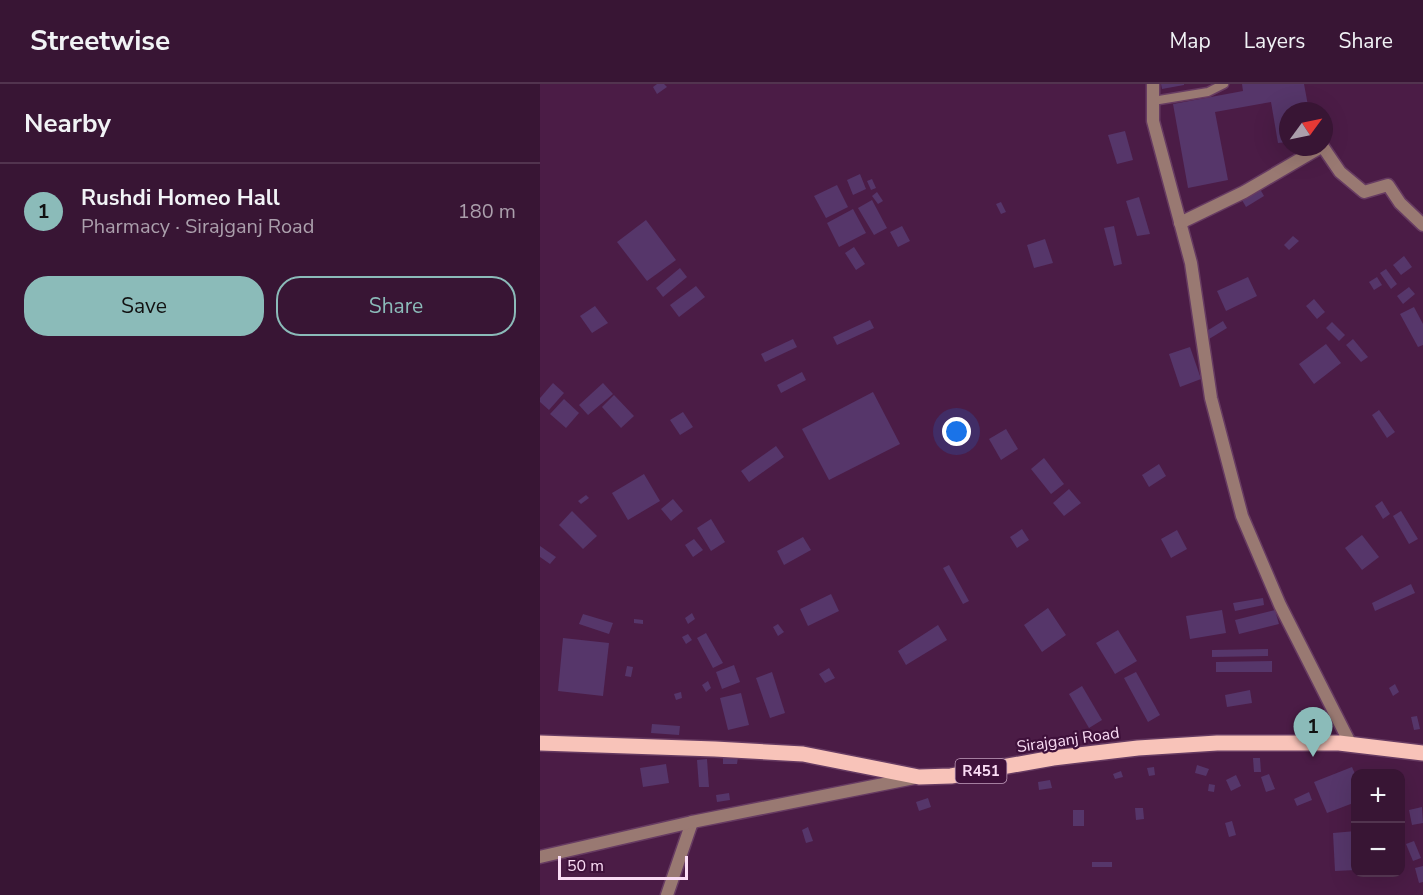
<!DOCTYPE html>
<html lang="en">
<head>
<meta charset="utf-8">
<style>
	:root { --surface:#381534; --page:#3f1e3c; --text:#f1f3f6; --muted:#ab9fac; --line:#52344f; --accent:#8bbbb9 }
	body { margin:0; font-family:"Nunito Sans",sans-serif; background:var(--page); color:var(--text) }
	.controls { position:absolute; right:18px; bottom:18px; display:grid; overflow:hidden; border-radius:12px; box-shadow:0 6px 24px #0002 }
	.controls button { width:54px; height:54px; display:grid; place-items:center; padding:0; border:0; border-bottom:2px solid var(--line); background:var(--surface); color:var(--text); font:30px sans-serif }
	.compass { position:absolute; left:739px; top:18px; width:54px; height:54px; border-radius:50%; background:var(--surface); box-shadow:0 6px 24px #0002; rotate:57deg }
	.scale { position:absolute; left:18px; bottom:15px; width:130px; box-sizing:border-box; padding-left:6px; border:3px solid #fadcf5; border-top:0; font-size:16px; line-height:21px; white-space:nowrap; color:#fadcf5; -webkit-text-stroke:4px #3f113b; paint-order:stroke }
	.you { position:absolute; left:417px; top:348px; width:21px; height:21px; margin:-15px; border:4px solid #fff; border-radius:50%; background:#1a73e8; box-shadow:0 0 0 9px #1a73e833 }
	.badge { display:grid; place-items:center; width:39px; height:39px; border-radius:50%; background:var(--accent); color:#111; font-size:20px; font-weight:700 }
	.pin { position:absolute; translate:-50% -50px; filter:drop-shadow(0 2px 3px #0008) }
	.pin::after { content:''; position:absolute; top:32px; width:21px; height:18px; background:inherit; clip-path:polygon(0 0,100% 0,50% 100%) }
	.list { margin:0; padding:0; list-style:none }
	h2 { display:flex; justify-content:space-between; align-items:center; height:78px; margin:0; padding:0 24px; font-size:26px }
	h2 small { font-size:20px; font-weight:400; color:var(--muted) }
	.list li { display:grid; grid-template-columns:39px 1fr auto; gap:18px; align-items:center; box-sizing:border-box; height:96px; padding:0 24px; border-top:2px solid var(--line) }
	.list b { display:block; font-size:22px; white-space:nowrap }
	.list p { margin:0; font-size:20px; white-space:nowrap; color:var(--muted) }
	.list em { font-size:20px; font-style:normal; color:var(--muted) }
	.actions { display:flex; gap:12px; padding:18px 24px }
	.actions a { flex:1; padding:14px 0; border:2px solid var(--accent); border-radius:24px; text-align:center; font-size:21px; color:var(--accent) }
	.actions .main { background:var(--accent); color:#111 }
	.map { position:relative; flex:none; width:883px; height:811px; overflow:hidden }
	header { display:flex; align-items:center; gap:36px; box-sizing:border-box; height:84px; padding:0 30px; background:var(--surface); border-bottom:2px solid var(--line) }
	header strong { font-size:28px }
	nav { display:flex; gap:33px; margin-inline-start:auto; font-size:21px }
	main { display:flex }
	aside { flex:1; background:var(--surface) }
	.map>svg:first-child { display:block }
	.building { fill:#56366a }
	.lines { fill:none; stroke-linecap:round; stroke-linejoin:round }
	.service-casing { stroke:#673b62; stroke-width:11 }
	.minor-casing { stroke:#673b62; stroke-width:15 }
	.tertiary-casing { stroke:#673b62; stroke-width:15 }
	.primary-casing { stroke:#673b62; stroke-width:18 }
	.service { stroke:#997972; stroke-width:8 }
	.minor { stroke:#997972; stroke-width:12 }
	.tertiary { stroke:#997972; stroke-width:12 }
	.primary { stroke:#f8c3b9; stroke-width:15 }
	.labels { text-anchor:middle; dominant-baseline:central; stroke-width:4.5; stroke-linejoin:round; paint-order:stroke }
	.shield { fill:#3f113b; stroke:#c29fbd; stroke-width:1.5 }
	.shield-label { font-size:15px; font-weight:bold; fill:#fadcf5 }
	.street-label { font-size:16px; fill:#fadcf5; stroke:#3f113b }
</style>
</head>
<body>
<header>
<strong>Streetwise</strong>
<nav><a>Map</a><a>Layers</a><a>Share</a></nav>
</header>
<main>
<aside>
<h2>Nearby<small></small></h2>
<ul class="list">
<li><span class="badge">1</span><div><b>Rushdi Homeo Hall</b><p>Pharmacy · Sirajganj Road</p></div><em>180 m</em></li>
</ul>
<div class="actions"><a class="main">Save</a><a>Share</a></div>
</aside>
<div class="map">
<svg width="883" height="811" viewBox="0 0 883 811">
	<rect width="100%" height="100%" fill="#4b1c46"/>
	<g class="building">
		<polygon points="117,0 124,0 127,3 117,10 113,3"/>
		<polygon points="621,0 644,0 644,1 622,5"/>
		<polygon points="702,0 764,0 769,27 748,27 748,58 738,59 731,18 675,28 688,96 648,104 633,20 703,7"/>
		<polygon points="585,47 593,76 577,80 568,51"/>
		<polygon points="320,90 326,105 313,111 307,96"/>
		<polygon points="332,95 336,104 331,106 327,97"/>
		<polygon points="297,101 308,123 286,134 274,112"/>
		<polygon points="720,105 724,112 706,123 702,116"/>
		<polygon points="337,108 343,117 338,120 332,112"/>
		<polygon points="599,113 610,150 597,152 586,117"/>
		<polygon points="332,116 347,144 334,151 318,124"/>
		<polygon points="461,118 466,128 461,130 456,120"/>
		<polygon points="313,125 326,149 299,163 287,139"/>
		<polygon points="106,136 136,176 107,197 77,158"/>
		<polygon points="362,142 370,157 358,163 350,148"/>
		<polygon points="574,142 582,180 574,182 564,144"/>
		<polygon points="753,152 759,157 749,166 744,161"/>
		<polygon points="505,155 513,179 494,184 487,161"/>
		<polygon points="314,163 325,180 316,186 305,169"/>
		<polygon points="864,172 872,183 861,191 853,181"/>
		<polygon points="140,184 147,193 123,213 116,204"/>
		<polygon points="846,185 857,200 851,205 840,189"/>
		<polygon points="708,193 717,212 686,227 677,207"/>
		<polygon points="837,193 842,201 834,206 829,198"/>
		<polygon points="156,202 165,213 139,233 130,221"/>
		<polygon points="869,203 875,210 863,220 857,212"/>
		<polygon points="774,215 785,228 777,235 766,222"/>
		<polygon points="55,222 68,239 52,249 40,232"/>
		<polygon points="874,223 883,240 883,261 878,263 860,230"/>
		<polygon points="330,236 334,244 297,261 293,253"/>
		<polygon points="683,237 687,244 669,255 665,248"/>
		<polygon points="792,238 805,251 799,257 786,244"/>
		<polygon points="253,255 257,263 225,278 221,270"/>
		<polygon points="813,255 828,273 821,278 806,261"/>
		<polygon points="786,260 801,279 774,300 759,280"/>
		<polygon points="650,263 661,295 640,303 629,270"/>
		<polygon points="262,288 266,296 241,309 237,301"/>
		<polygon points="13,299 24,309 9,326 0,318 0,314"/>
		<polygon points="63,299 73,310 48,331 39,321"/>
		<polygon points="333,308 360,360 289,396 262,345"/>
		<polygon points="74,311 94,332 81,344 62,323"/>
		<polygon points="24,315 39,329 26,344 10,330"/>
		<polygon points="839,326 855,348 847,354 832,331"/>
		<polygon points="143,328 153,343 140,351 130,336"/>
		<polygon points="466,345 478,365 461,376 449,355"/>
		<polygon points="236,362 244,373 209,398 201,387"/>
		<polygon points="504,374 524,400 511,410 491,385"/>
		<polygon points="619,380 626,392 609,403 602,391"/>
		<polygon points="104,390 120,417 88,436 72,409"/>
		<polygon points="529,405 541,419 524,432 513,419"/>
		<polygon points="46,411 49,414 41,420 38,417"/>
		<polygon points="133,415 143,427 131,437 121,425"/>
		<polygon points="842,417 850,430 843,435 835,422"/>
		<polygon points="32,427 57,452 43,465 19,441"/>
		<polygon points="861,427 878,455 869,460 853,432"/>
		<polygon points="171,435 185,458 171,467 157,444"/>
		<polygon points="482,445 489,456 477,464 470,453"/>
		<polygon points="637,446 647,465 631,474 621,455"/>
		<polygon points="822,451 839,473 822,486 805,464"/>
		<polygon points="263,453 271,466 244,481 237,467"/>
		<polygon points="154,455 163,466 153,473 145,461"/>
		<polygon points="0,462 16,473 10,480 0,473"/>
		<polygon points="409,481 429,517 423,520 403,484"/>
		<polygon points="871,500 875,509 835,527 832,519"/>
		<polygon points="291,510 299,527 268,542 260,525"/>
		<polygon points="723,514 724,521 695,527 693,519"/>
		<polygon points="508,524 526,551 502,568 484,541"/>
		<polygon points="682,526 686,549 650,555 646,532"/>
		<polygon points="735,526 739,540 699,550 695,536"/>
		<polygon points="152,529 155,535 148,540 145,534"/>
		<polygon points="43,530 73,539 69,550 39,540"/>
		<polygon points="94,535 103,536 103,540 94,539"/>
		<polygon points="238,540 244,548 238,552 233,543"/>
		<polygon points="398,541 407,556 366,581 358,567"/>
		<polygon points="578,546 597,577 575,590 556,559"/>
		<polygon points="166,549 183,579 173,584 157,554"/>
		<polygon points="148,550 152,556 146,560 142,553"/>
		<polygon points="23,554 69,559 63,612 18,607"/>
		<polygon points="728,565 728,572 672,573 672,566"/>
		<polygon points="732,577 732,588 676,588 676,578"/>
		<polygon points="194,581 200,598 182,605 176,588"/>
		<polygon points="87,582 93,583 91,593 85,592"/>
		<polygon points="289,584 295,594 285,599 279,590"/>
		<polygon points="232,588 245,629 230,634 216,594"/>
		<polygon points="596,588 620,631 608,638 584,594"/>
		<polygon points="168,597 171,604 166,608 162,601"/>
		<polygon points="855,600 859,608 853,612 849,604"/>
		<polygon points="542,602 562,636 549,644 529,610"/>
		<polygon points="710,606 712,619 687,623 685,611"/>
		<polygon points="141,608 142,614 136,616 134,610"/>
		<polygon points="201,609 209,641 188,646 180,614"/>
		<polygon points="877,632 880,645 874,646 871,633"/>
		<polygon points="112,640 140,642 139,651 111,649"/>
		<polygon points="183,673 198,673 197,680 183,680"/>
		<polygon points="713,674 720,674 721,688 714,688"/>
		<polygon points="167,675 169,703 159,703 157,676"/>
		<polygon points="126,680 129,699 103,703 100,684"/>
		<polygon points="657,681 669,685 666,692 655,689"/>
		<polygon points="614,683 615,691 609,692 607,684"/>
		<polygon points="812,683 816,692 816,718 787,729 774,698"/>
		<polygon points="581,687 583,693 575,695 573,690"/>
		<polygon points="729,690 735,705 726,708 721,693"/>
		<polygon points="696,691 701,702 691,707 686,696"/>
		<polygon points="510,696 512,704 499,706 498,698"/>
		<polygon points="669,700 675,701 674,708 668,707"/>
		<polygon points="769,708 772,716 757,722 754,715"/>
		<polygon points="189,709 190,716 177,718 176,711"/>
		<polygon points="388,714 391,723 379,727 376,718"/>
		<polygon points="882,723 883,739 872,741 869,726"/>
		<polygon points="595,724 603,724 604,735 596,736"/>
		<rect x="533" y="726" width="11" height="16"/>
		<polygon points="692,737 696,751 689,753 685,739"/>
		<polygon points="268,743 273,757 266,759 262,746"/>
		<polygon points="816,747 816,786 795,787 793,749"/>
		<polygon points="874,757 881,774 873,777 866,760"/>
		<rect x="552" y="778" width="20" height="5"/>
		<polygon points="883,782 883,798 879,799 875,784"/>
	</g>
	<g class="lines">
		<g class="service-casing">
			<polyline id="service" points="613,17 668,8 684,0"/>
		</g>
		<g class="minor-casing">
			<g id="minor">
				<polyline points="613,0 613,37 651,179 671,314 702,432 740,521 811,661"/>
				<polyline points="783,63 800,88 824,108 848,101 860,119 883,141"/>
				<polyline points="640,139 704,108 781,63"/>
				<polyline points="127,811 152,738"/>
			</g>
		</g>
		<g class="tertiary-casing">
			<polyline id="tertiary" points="0,773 152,738 374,694"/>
		</g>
		<g class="primary-casing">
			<polyline id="primary" points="0,659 175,665 263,670 379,693 411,692 513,674 598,664 677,659 799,659 883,669"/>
		</g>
		<use href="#service" class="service"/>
		<use href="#minor" class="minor"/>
		<use href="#tertiary" class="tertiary"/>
		<use href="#primary" class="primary"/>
	</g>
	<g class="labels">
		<rect class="shield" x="415.5" y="675" width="51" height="24" rx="4.5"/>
		<g class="shield-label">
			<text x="441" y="687">R451</text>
		</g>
		<g class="street-label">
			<text transform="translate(528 656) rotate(-8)">Sirajganj Road</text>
		</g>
	</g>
</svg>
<div class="controls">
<button>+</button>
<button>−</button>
</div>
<svg class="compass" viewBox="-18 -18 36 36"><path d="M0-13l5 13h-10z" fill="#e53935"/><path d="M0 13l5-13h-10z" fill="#ab9fac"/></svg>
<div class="scale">50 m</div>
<div class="you"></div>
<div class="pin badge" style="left:773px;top:673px">1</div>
</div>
</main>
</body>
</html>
